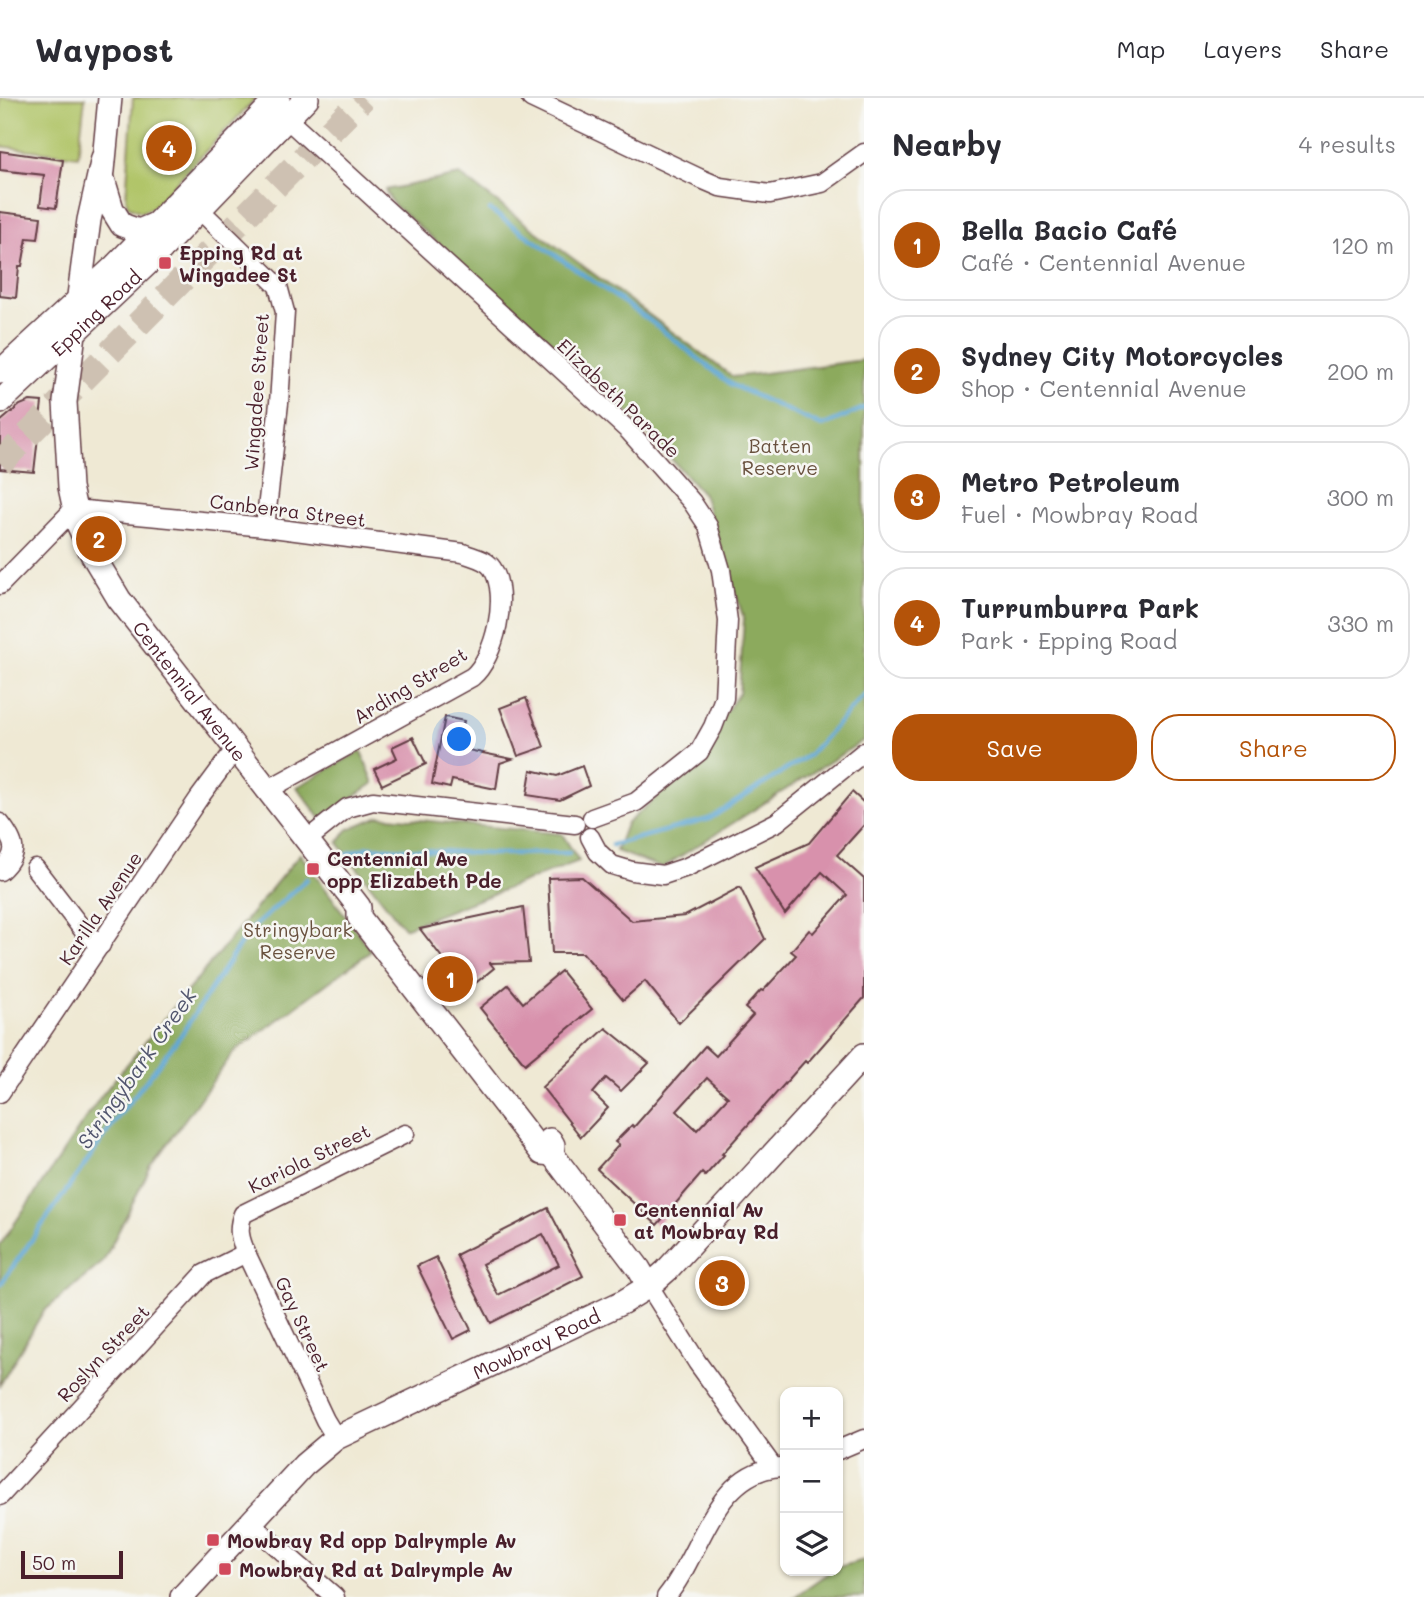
<!DOCTYPE html>
<html lang="en">
<head>
<meta charset="utf-8">
<style>
	:root { --surface:#fff; --page:#f7f7f7; --text:#2b2b33; --muted:#7c7c81; --line:#e1e1e2; --accent:#b45309 }
	body { margin:0; font-family:Mali,sans-serif; background:var(--page); color:var(--text) }
	.controls { position:absolute; right:21px; bottom:21px; display:grid; overflow:hidden; border-radius:14px; box-shadow:0 2px 5px #0004 }
	.controls button { width:63px; height:63px; display:grid; place-items:center; padding:0; border:0; border-bottom:2px solid var(--line); background:var(--surface); color:var(--text); font:35px sans-serif }
	.scale { position:absolute; left:21px; bottom:18px; width:102px; box-sizing:border-box; padding-left:7px; border:4px solid #4a1f2b; border-top:0; font-size:19px; line-height:24px; white-space:nowrap; color:#4a1f2b; -webkit-text-stroke:5px #f6f6f2; paint-order:stroke }
	.you { position:absolute; left:460px; top:642px; width:24px; height:24px; margin:-18px; border:5px solid #fff; border-radius:50%; background:#1a73e8; box-shadow:0 0 0 10px #1a73e833 }
	.badge { display:grid; place-items:center; width:46px; height:46px; border-radius:50%; background:var(--accent); color:#fff; font-size:23px; font-weight:700 }
	.pin { position:absolute; translate:-50% -50%; border:4px solid #fff; box-shadow:0 2px 7px #0006 }
	.list { margin:0; padding:0; list-style:none }
	h2 { display:flex; justify-content:space-between; align-items:center; height:91px; margin:0; padding:0 28px; font-size:30px }
	h2 small { font-size:23px; font-weight:400; color:var(--muted) }
	.list li { display:grid; grid-template-columns:46px 1fr auto; gap:21px; align-items:center; box-sizing:border-box; height:112px; margin:0 14px 14px; padding:0 14px; border:2px solid var(--line); border-radius:28px }
	.list b { display:block; font-size:26px; white-space:nowrap }
	.list p { margin:0; font-size:23px; white-space:nowrap; color:var(--muted) }
	.list em { font-size:23px; font-style:normal; color:var(--muted) }
	.actions { display:flex; gap:14px; padding:21px 28px }
	.actions a { flex:1; padding:16px 0; border:2px solid var(--accent); border-radius:28px; text-align:center; font-size:24px; color:var(--accent) }
	.actions .main { background:var(--accent); color:#fff }
	.icon { flex:none; width:38px; height:38px; fill:none; stroke:currentColor; stroke-width:2; stroke-linecap:round; stroke-linejoin:round }
	.map { position:relative; flex:none; width:864px; height:1499px; overflow:hidden }
	header { display:flex; align-items:center; gap:42px; box-sizing:border-box; height:98px; padding:0 35px; background:var(--surface); border-bottom:2px solid var(--line) }
	header strong { font-size:33px }
	nav { display:flex; gap:38px; margin-inline-start:auto; font-size:24px }
	main { display:flex }
	aside { flex:1; background:var(--surface) }
	.map>svg:first-child { display:block }
	.green { fill:#b1c569; stroke:#7e724a; stroke-width:2 }
	.forest { fill:#8caa5d; stroke:#6b6444; stroke-width:2 }
	.lines { fill:none; stroke-linecap:round; stroke-linejoin:round }
	.stream { stroke:#5ba5d3; stroke-width:4.5 }
	.building { fill:#d891ac; fill-rule:evenodd }
	.highway-tunnel { stroke:#cec1b2; stroke-width:26; stroke-dasharray:26 13; stroke-linecap:butt }
	.minor-casing { stroke:#633d44; stroke-width:21 }
	.major-casing { stroke:#633d44; stroke-width:26 }
	.minor { stroke:#fff; stroke-width:18 }
	.major { stroke:#fff; stroke-width:23 }
	.poi-dot { fill:#d1495b; stroke:#f6f6f2; stroke-width:2.5 }
	.labels { text-anchor:middle; dominant-baseline:central; stroke-width:5; stroke-linejoin:round; paint-order:stroke }
	.poi-label { font-size:19px; font-weight:bold; fill:#4a1f2b; stroke:#f6f6f2; text-anchor:start }
	.street-label { font-size:19px; fill:#4a1f2b; stroke:#f6f6f2 }
	.park-label { font-size:19px; fill:#69513e; stroke:#f6f6f2 }
	.water-label { font-size:21px; font-style:italic; fill:#51556e; stroke:#f6f6f2 }
</style>
</head>
<body>
<header>
<strong>Waypost</strong>
<nav><a>Map</a><a>Layers</a><a>Share</a></nav>
</header>
<main>
<div class="map">
<svg width="864" height="1499" viewBox="0 0 864 1499">
	<rect width="100%" height="100%" fill="#f6f6f2"/>
	<filter id="ink" filterUnits="userSpaceOnUse"><feTurbulence type="fractalNoise" baseFrequency=".0143" numOctaves="2"/><feDisplacementMap in="SourceGraphic" scale="14" xChannelSelector="R" yChannelSelector="G"/><feConvolveMatrix kernelMatrix="1 2 1 2 8 2 1 2 1" color-interpolation-filters="sRGB"/></filter>
	<filter id="wash" filterUnits="userSpaceOnUse"><feTurbulence type="fractalNoise" baseFrequency=".00686" numOctaves="4" result="noise"/><feDisplacementMap in="SourceGraphic" scale="28" xChannelSelector="R" yChannelSelector="G"/><feGaussianBlur stdDeviation="1.57" result="paint"/><feColorMatrix in="noise" values="0 0 0 0 0 0 0 0 0 0 0 0 0 0 0 0 0 1.4 0 .05"/><feComposite in="paint" operator="in"/></filter>
	<g filter="url(#wash)">
		<rect width="100%" height="100%" fill="#efe9d4"/>
		<g class="green">
			<polygon points="0,0 85,0 78,58 0,48"/>
			<polygon points="133,0 256,0 152,110 141,114 128,108 126,100"/>
		</g>
		<g class="forest">
			<polygon points="460,77 733,279 864,262 864,642 662,770 616,753 626,726 684,675 739,595 744,521 703,396 613,297 393,106 385,92"/>
			<polygon points="361,653 374,685 321,721 297,689"/>
			<polygon points="379,718 562,736 579,763 404,830 338,745 347,732"/>
			<polygon points="300,756 371,853 234,954 151,1068 103,1164 43,1214 0,1287 0,1147 101,998"/>
			<polygon points="864,1462 864,1499 794,1499 831,1473 838,1473 838,1469"/>
		</g>
		<g class="lines">
			<g class="stream">
				<polyline points="490,112 649,222 732,287 822,328 864,310"/>
				<polyline points="612,747 709,721 809,657 864,597"/>
				<polyline points="347,756 369,749 492,756 569,755"/>
				<polyline points="0,1187 118,1019 181,937 248,834 307,781"/>
			</g>
		</g>
		<g id="blocks">
			<g class="building">
				<polygon points="0,53 63,62 56,110 40,108 44,77 0,72"/>
				<polygon points="0,114 41,119 38,141 27,140 22,168 19,168 16,200 0,198"/>
				<polygon points="30,303 42,304 34,374 0,371 0,324 20,307"/>
				<polygon points="526,600 544,649 518,658 500,610"/>
				<polygon points="445,619 464,623 458,650 512,661 500,665 496,691 452,682 450,690 432,686"/>
				<polygon points="413,639 426,666 382,687 374,671 397,660 392,649"/>
				<polygon points="582,668 589,688 560,702 527,697 531,672 557,678"/>
				<path d="M852 694 864 705V727L837 757 864 781V900L807 965 805 963 722 1056 724 1057 705 1078 702 1075 657 1127 597 1071 619 1047 615 1044 632 1027 634 1029 705 948 716 958 753 917 745 910 761 892 763 893 796 857 791 853 809 832 813 835 847 797 822 774 785 816 755 769 809 745ZM707 980 728 999 697 1032 677 1013Z"/>
				<polygon points="582,779 632,823 685,818 740,789 765,841 679,925 645,883 623,902 583,855 552,855 548,780"/>
				<polygon points="523,809 529,864 490,865 494,870 467,892 420,831"/>
				<polygon points="561,873 592,911 525,966 480,910 508,887 523,905"/>
				<polygon points="606,930 649,965 621,993 606,980 593,995 608,1010 581,1039 542,989"/>
				<path d="M548 1110 583 1178 491 1225 456 1157ZM543 1136 559 1167 498 1197 482 1166Z"/>
				<polygon points="436,1159 471,1232 453,1241 417,1168"/>
			</g>
		</g>
	</g>
	<g filter="url(#ink)">
		<use href="#blocks" fill-opacity="0" stroke="#633d44" stroke-width="2"/>
		<g class="lines">
			<polyline class="highway-tunnel" points="0,365 363,0"/>
			<g class="minor-casing">
				<g id="minor">
					<polyline points="531,0 699,80 720,89 770,96 822,85 864,55"/>
					<polyline points="287,21 629,333 692,404 708,428 721,472 728,523 724,600 713,629 699,654 636,704 592,720"/>
					<polyline points="200,112 278,188 285,214 279,305 265,429"/>
					<path d="M0 487 74 411 265 429 463 455C472 459 486 461 492 470 510 496 495 560 472 579L269 691"/>
					<path d="M0 725C15 744 20 755 0 773"/>
					<polyline points="590,739 598,754 612,767 632,773 663,777 687,769 777,724 864,654"/>
					<polyline points="308,741 347,710 373,703 575,726"/>
					<polyline points="35,770 83,832 101,847"/>
					<polyline points="0,995 199,700 236,650"/>
					<polyline points="649,1188 697,1264 773,1369"/>
					<path d="M336 1340 325 1322 246 1155C240 1141 237 1131 243 1116L405 1036"/>
					<polyline points="838,1352 864,1341"/>
					<polyline points="0,1398 204,1176 246,1155"/>
					<polyline points="251,1426 335,1499"/>
					<path d="M666 1499C701 1458 714 1371 782 1369"/>
				</g>
			</g>
			<g class="major-casing">
				<g id="major">
					<path id="s1" d="M103 60 89 122 65 304 70 389 78 426 92 456 119 501 359 809V819L542 1055 552 1056"/>
					<polyline points="103,73 110,0"/>
					<polyline points="103,81 112,111 122,127 139,133 156,126"/>
					<polyline points="0,274 113,170 278,0"/>
					<path id="s2" d="M0 304 147 166 307 0"/>
					<polyline points="550,1042 553,1047 552,1056 639,1171 649,1188"/>
					<path id="s3" d="M182 1499 304 1367 336 1340 623 1204 649 1188 666 1173 864 957"/>
				</g>
			</g>
			<use href="#minor" class="minor"/>
			<use href="#major" class="major"/>
		</g>
	</g>
	<g class="poi-dot">
		<rect x="158" y="158" width="14" height="14" rx="3.5"/>
		<rect x="306" y="764" width="14" height="14" rx="3.5"/>
		<rect x="613" y="1115" width="14" height="14" rx="3.5"/>
		<rect x="206" y="1435" width="14" height="14" rx="3.5"/>
		<rect x="218" y="1464" width="14" height="14" rx="3.5"/>
	</g>
	<g class="labels">
		<g class="poi-label">
			<text x="179" y="154">Epping Rd at<tspan x="179" dy="22">Wingadee St</tspan></text>
			<text x="327" y="760">Centennial Ave<tspan x="327" dy="22">opp Elizabeth Pde</tspan></text>
			<text x="634" y="1111">Centennial Av<tspan x="634" dy="22">at Mowbray Rd</tspan></text>
			<text x="227" y="1442">Mowbray Rd opp Dalrymple Av</text>
			<text x="239" y="1471">Mowbray Rd at Dalrymple Av</text>
		</g>
		<g class="street-label">
			<text stroke="none"><textPath href="#s2" startOffset="131">Epping Road</textPath></text>
			<text transform="translate(256 294) rotate(-86)">Wingadee Street</text>
			<text transform="translate(619 300) rotate(44)">Elizabeth Parade</text>
			<text transform="translate(288 412) rotate(7)">Canberra Street</text>
			<text transform="translate(410 587) rotate(-31)">Arding Street</text>
			<text stroke="none"><textPath href="#s1" startOffset="572">Centennial Avenue</textPath></text>
			<text transform="translate(100 810) rotate(-56)">Karilla Avenue</text>
			<text transform="translate(309 1060) rotate(-26)">Kariola Street</text>
			<text transform="translate(303 1226) rotate(65)">Gay Street</text>
			<text stroke="none"><textPath href="#s3" startOffset="443">Mowbray Road</textPath></text>
			<text transform="translate(103 1255) rotate(-47)">Roslyn Street</text>
		</g>
		<g class="park-label">
			<text x="780" y="347">Batten<tspan x="780" dy="22">Reserve</tspan></text>
			<text x="298" y="831">Stringybark<tspan x="298" dy="22">Reserve</tspan></text>
		</g>
		<g class="water-label">
			<text transform="translate(136 970) rotate(-55)">Stringybark Creek</text>
		</g>
	</g>
</svg>
<div class="controls">
<button>+</button>
<button>−</button>
<button><svg class="icon" aria-label="layers" viewBox="0 0 24 24"><path d="M12 4l9 5-9 5-9-5zM3 14l9 5 9-5"/></svg></button>
</div>
<div class="scale">50 m</div>
<div class="you"></div>
<div class="pin badge" style="left:450px;top:881px">1</div>
<div class="pin badge" style="left:99px;top:441px">2</div>
<div class="pin badge" style="left:722px;top:1185px">3</div>
<div class="pin badge" style="left:169px;top:50px">4</div>
</div>
<aside>
<h2>Nearby<small>4 results</small></h2>
<ul class="list">
<li><span class="badge">1</span><div><b>Bella Bacio Café</b><p>Café · Centennial Avenue</p></div><em>120 m</em></li>
<li><span class="badge">2</span><div><b>Sydney City Motorcycles</b><p>Shop · Centennial Avenue</p></div><em>200 m</em></li>
<li><span class="badge">3</span><div><b>Metro Petroleum</b><p>Fuel · Mowbray Road</p></div><em>300 m</em></li>
<li><span class="badge">4</span><div><b>Turrumburra Park</b><p>Park · Epping Road</p></div><em>330 m</em></li>
</ul>
<div class="actions"><a class="main">Save</a><a>Share</a></div>
</aside>
</main>
</body>
</html>
